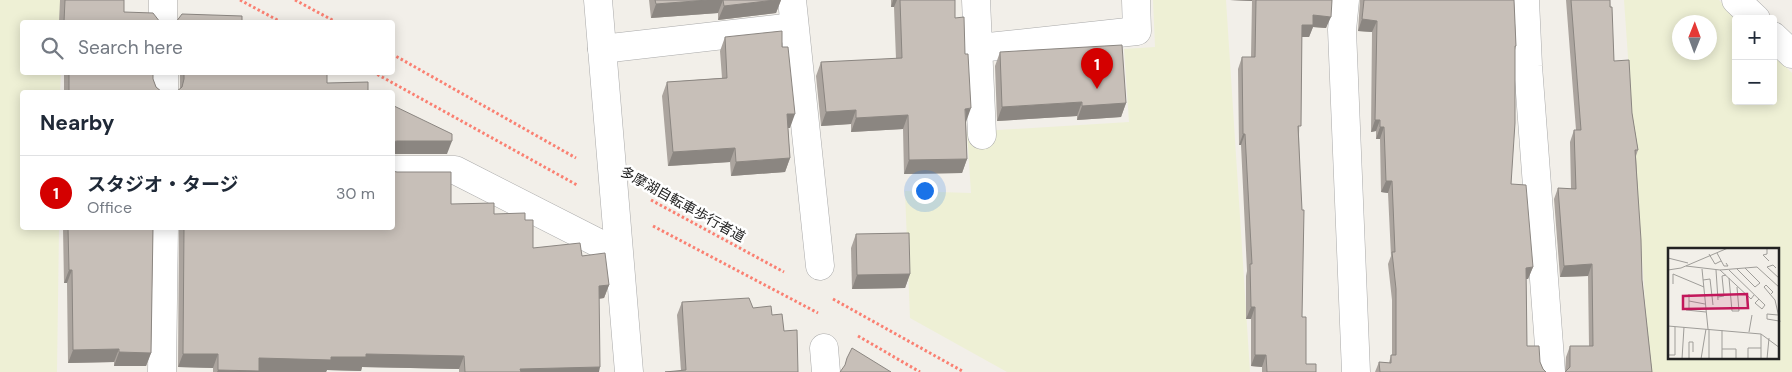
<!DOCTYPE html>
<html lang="en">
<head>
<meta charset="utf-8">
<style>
	:root { --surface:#fff; --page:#f2f2f3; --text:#1f2937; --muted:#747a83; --line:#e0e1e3; --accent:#d40000 }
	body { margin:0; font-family:"DM Sans","Noto Sans JP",sans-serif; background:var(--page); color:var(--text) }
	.controls { position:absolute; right:15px; top:15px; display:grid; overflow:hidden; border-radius:5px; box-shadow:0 2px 12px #0003 }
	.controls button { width:45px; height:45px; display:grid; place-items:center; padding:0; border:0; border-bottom:1px solid var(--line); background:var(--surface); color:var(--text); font:25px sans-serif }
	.compass { position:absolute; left:1672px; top:15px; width:45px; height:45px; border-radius:50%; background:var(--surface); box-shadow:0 2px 12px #0003; rotate:1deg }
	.you { position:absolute; left:924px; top:190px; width:18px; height:18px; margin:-12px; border:4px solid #fff; border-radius:50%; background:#1a73e8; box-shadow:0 0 0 8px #1a73e833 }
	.badge { display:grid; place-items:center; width:32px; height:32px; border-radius:50%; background:var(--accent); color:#fff; font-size:16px; font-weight:700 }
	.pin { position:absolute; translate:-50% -41px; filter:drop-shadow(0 1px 2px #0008) }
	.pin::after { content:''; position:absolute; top:26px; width:18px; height:15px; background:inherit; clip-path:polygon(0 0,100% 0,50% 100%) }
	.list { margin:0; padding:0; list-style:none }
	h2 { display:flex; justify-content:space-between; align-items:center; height:65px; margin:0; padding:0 20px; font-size:21px }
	h2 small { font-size:16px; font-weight:400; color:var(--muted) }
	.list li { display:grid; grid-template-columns:32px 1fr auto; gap:15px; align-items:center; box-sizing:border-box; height:75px; padding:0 20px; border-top:1px solid var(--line) }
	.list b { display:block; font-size:19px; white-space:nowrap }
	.list p { margin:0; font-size:16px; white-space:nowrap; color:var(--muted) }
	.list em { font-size:16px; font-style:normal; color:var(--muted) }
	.icon { flex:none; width:28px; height:28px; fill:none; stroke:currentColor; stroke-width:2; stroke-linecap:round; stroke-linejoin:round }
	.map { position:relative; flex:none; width:1792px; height:372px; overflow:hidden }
	.search { position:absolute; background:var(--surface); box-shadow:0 2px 12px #0003; left:20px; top:20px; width:375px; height:55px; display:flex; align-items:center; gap:12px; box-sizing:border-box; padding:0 18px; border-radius:5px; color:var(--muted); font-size:19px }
	.panel { position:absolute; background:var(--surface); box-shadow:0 2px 12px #0003; left:20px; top:90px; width:375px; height:140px; border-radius:5px }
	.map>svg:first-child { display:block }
	.farmland { fill:#eef0d5; fill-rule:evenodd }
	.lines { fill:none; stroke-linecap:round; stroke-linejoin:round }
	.minor-casing { stroke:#a9a9a9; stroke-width:29 }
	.path { stroke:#fa8072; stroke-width:3; stroke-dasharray:2.5 2.5; stroke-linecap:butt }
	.minor { stroke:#fff; stroke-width:28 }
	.wall { fill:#aba49e }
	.shaded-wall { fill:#8b8681 }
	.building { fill:#c7bfb8; stroke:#8b8681 }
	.labels { text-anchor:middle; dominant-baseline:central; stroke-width:5; stroke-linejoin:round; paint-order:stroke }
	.street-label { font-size:14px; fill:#222; stroke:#fff }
	.inset-road { fill:none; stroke:#9f9d99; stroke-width:1 }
	.view { fill:#c2185b; fill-opacity:0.15; stroke:#c2185b; stroke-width:2.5 }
	.inset-edge { fill:none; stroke:#222; stroke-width:2.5 }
</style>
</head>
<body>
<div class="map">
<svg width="1792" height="372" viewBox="0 0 1792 372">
	<rect width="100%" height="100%" fill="#f2efe9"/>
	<g class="farmland">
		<polygon points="0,0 61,0 61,22 22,22 22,72 61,73 60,92 22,92 22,228 59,228 57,372 0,372"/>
		<polygon points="1153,0 1226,0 1250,372 1007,372 910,318 905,191 971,193 967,132 1129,122 1124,49 1155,47"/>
		<path d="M1624 0H1719L1738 19H1736V101H1773V54L1792 73V372H1650ZM1680 22H1710V52H1680ZM1670 250H1778V358H1670Z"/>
	</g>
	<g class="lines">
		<g class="minor-casing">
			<g id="minor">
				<polyline points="163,0 163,22"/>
				<polyline points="598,0 629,372"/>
				<polyline points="792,0 820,266"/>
				<polyline points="976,0 982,135"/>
				<polyline points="1345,0 1342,30 1356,372"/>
				<polyline points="1525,0 1528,66 1551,372"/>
				<polyline points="1736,0 1756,19"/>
				<polyline points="1773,36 1792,54"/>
				<polyline points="979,48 1137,31 1136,0"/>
				<polyline points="602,49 794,27"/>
				<polyline points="164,72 164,92"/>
				<polyline points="392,170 455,170 618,253"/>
				<polyline points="824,348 826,372"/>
				<polyline points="162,372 164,228"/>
			</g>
		</g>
		<g class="path">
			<polyline points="240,0 281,22"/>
			<polyline points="295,0 336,22"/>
			<polyline points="392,54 576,158"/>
			<polyline points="373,72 577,185"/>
			<polyline points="651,200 784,272"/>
			<polyline points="653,226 818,313"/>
			<polyline points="833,299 964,372"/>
			<polyline points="858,336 920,372"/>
		</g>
		<use href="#minor" class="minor"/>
	</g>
	<g class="wall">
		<polygon points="60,0 124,0 124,12 162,22 59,22"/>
		<polygon points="649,0 781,0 776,13 718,20 718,13 651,18"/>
		<polygon points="891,0 955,0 955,18 966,122 967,159 962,173 904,174 903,129 851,132 851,124 821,126 816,76 821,62 896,59 894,7 891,7"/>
		<polygon points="1230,0 1332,0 1326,28 1313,27 1309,37 1302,37 1299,134 1302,317 1306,364 1316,372 1262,372 1262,367 1251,366 1251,319 1246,319 1246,276 1247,271 1241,145 1239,145 1238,69 1242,57 1251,57 1252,1"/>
		<polygon points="1360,0 1514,0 1516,46 1515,50 1511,184 1533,267 1528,279 1526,279 1527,346 1540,362 1543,369 1546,372 1375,372 1379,362 1389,363 1391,355 1392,355 1392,300 1388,264 1391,256 1388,193 1381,192 1380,139 1376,139 1376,131 1371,132 1372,32 1358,31"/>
		<polygon points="1566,0 1610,0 1614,61 1632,113 1638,150 1636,156 1642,280 1652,372 1565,372 1566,357 1570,346 1589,346 1588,276 1560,277 1554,199 1558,188 1571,189 1570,142 1574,130 1576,130"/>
		<polygon points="725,37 782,47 790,128 788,128 790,158 785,172 731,176 730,162 668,166 662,96 667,82 722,78 720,51"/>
		<polygon points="1000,52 1126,103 1121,117 1077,120 1077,116 997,121 995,66"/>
		<polygon points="64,72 153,72 153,79 156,87 162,92 64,92"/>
		<polygon points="180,72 297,72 327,83 180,89"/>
		<polygon points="451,204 494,214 525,220 533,248 582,256 609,285 604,298 599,299 599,372 459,372 459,369 362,367 361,371 327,370 326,372 213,372 213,368 178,367 179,228 392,228"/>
		<polygon points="63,228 153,228 151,353 146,366 114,366 114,362 68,363 67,283 64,283"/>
		<polygon points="856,234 910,274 905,288 852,289 851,248"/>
		<polygon points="682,302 753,308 772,315 784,331 798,372 681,371 677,315"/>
	</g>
	<g class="shaded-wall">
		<polygon points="708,0 723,0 718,13 651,18 656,4"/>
		<polygon points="775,0 781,0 776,13 718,20 724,6"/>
		<polygon points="893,0 897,0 894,7 891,7"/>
		<polygon points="1230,0 1252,0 1252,1"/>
		<polygon points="1313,15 1331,17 1326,28 1313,27 1309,37 1297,37 1302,25"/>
		<polygon points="1362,19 1377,21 1372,32 1358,31"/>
		<polygon points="1082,102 1077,116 997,121 1002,107"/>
		<polygon points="1126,103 1121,117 1077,120 1082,106"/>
		<polygon points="971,108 966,122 965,109"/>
		<polygon points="856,110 851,124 821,126 826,112"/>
		<polygon points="787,114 795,114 790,128 782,128"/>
		<polygon points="908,115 903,129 851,132 856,118"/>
		<polygon points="1375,120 1380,120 1376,131 1371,132"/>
		<polygon points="1380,127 1384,127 1380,139 1376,139"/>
		<polygon points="1243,134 1245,134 1241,145 1239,145"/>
		<polygon points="397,141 452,141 447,154 392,154 392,142"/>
		<polygon points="735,148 730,162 668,166 673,152"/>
		<polygon points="790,158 785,172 731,176 736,162"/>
		<polygon points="967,159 962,173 904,174 909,160"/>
		<polygon points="1386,181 1392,181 1388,193 1381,192"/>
		<polygon points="1592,264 1588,276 1560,277 1564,266"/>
		<polygon points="1533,267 1528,279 1522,279 1526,268"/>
		<polygon points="69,270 72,270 67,283 64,283"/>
		<polygon points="910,274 905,288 852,289 857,275"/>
		<polygon points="609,285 604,298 594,299 599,286"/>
		<polygon points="1251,307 1255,307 1251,319 1246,319"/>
		<polygon points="119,349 114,362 68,363 73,350"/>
		<polygon points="119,352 151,353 146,366 114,366"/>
		<polygon points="183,354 218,354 213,368 178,367"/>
		<polygon points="366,354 464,356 459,369 362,367 361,371 327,370 326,372 217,372 218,370 259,358 331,357"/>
		<polygon points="1255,355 1266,355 1262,367 1251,366"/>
		<polygon points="600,367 599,372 520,372 520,369"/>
	</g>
	<g class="building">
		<polygon points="65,0 124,0 124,12 153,13 160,22 162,22 64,22"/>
		<polygon points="655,0 708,0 656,4"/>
		<polygon points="723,0 775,0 724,6"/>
		<polygon points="900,0 955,0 955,18 964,17 965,54 968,54 971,108 965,109 967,159 909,160 908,115 856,118 856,110 826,112 821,62 902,58"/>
		<polygon points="1256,0 1332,0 1331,17 1313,15 1313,25 1302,25 1301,126 1298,126 1302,210 1304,210 1302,317 1306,317 1306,364 1316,364 1316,372 1267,372 1266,355 1255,355 1255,307 1251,307 1250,264 1252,264 1245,134 1243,134 1242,57 1255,57"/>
		<polygon points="1364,0 1514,0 1516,46 1515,46 1515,123 1511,184 1526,185 1533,267 1526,268 1527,346 1539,346 1540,362 1543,369 1546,372 1380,372 1379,362 1391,363 1391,355 1396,355 1396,289 1392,252 1395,252 1392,181 1386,181 1384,127 1380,127 1380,120 1375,120 1377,21 1362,19"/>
		<polygon points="1571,0 1610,0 1610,7 1612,7 1614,61 1629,60 1632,113 1638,150 1635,150 1641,240 1642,280 1652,372 1565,372 1570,367 1570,346 1593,346 1592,264 1564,266 1558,188 1576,189 1574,130 1581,130"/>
		<polygon points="182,14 242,16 242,22 174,22 176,22"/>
		<polygon points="782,31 782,47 788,47 795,114 787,114 790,158 736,162 735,148 673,152 667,82 727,78 725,37"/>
		<polygon points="1122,45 1126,103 1082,106 1082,102 1002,107 1000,52"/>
		<polygon points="69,72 153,72 153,79 156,87 162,92 69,92"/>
		<polygon points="184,72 327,72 327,83 368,82 368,92 176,92 182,87 184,79"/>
		<polygon points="392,105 452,134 452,141 397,141 392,142"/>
		<polygon points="392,171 397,172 451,172 451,204 494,203 494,214 525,213 525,220 533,220 533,248 580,243 582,256 605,253 609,285 599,286 600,367 520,369 521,372 465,372 464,356 366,354 366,357 331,357 331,360 259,358 259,371 218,370 218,354 183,354 184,228 392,228"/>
		<polygon points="68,228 153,228 151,353 119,352 119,349 73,350 72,270 69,270"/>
		<polygon points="909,233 910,274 857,275 856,234"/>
		<polygon points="749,298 753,308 771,306 772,315 782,314 784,331 797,330 798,372 665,372 686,370 682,302"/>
		<polygon points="852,348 891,372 840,372 845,365 847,358"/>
	</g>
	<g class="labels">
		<g class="street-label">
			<text transform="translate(683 204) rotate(29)">多摩湖自転車歩行者道</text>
		</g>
	</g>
	<g transform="translate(1668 248)">
		<rect width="111" height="111" fill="#f2efe9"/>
		<path class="inset-road" d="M99 0V6L95 7 101 13M49 5 56 18H60L58 15M41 6 47 16 53 13M0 10 20 15M18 18 52 22 89 19 112 40M108 20 105 17 99 19 112 31M34 21 40 81M69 21 87 39 92 35 77 20M0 22 13 20 60 0M48 22 50 52M52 22 83 51 86 47M61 22 97 57M61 30 64 63H71L69 39M35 32 42 31 45 57M5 36V26L36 39M96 39 107 52 112 74M96 39 98 37 105 44 103 46M21 46V62M50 49 56 48 54 28 58 27M91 51 87 55 94 61 97 57M21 53 37 56M18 62 38 64M110 67 99 66V71L111 73M0 78 93 86 112 100M54 82V111M81 84 84 67M93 86V111M54 101H68V111M0 107H7V79M14 111 16 79M21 111V94H25V104M33 111 38 81M41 111V81M80 111V100H93M99 111 101 90"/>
		<path class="view" d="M79 46 80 60 15 61V48Z"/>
		<rect width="111" height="111" class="inset-edge"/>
	</g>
</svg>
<div class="controls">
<button>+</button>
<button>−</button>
</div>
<svg class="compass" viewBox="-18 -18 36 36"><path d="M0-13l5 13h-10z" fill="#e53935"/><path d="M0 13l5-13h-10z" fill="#747a83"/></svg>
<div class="you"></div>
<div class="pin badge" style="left:1097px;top:89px">1</div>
<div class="search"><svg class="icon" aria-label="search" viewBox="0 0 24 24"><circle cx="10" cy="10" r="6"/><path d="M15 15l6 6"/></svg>Search here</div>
<section class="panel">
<h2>Nearby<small></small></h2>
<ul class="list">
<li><span class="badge">1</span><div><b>スタジオ・タージ</b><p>Office</p></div><em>30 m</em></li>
</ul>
</section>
</div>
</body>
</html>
